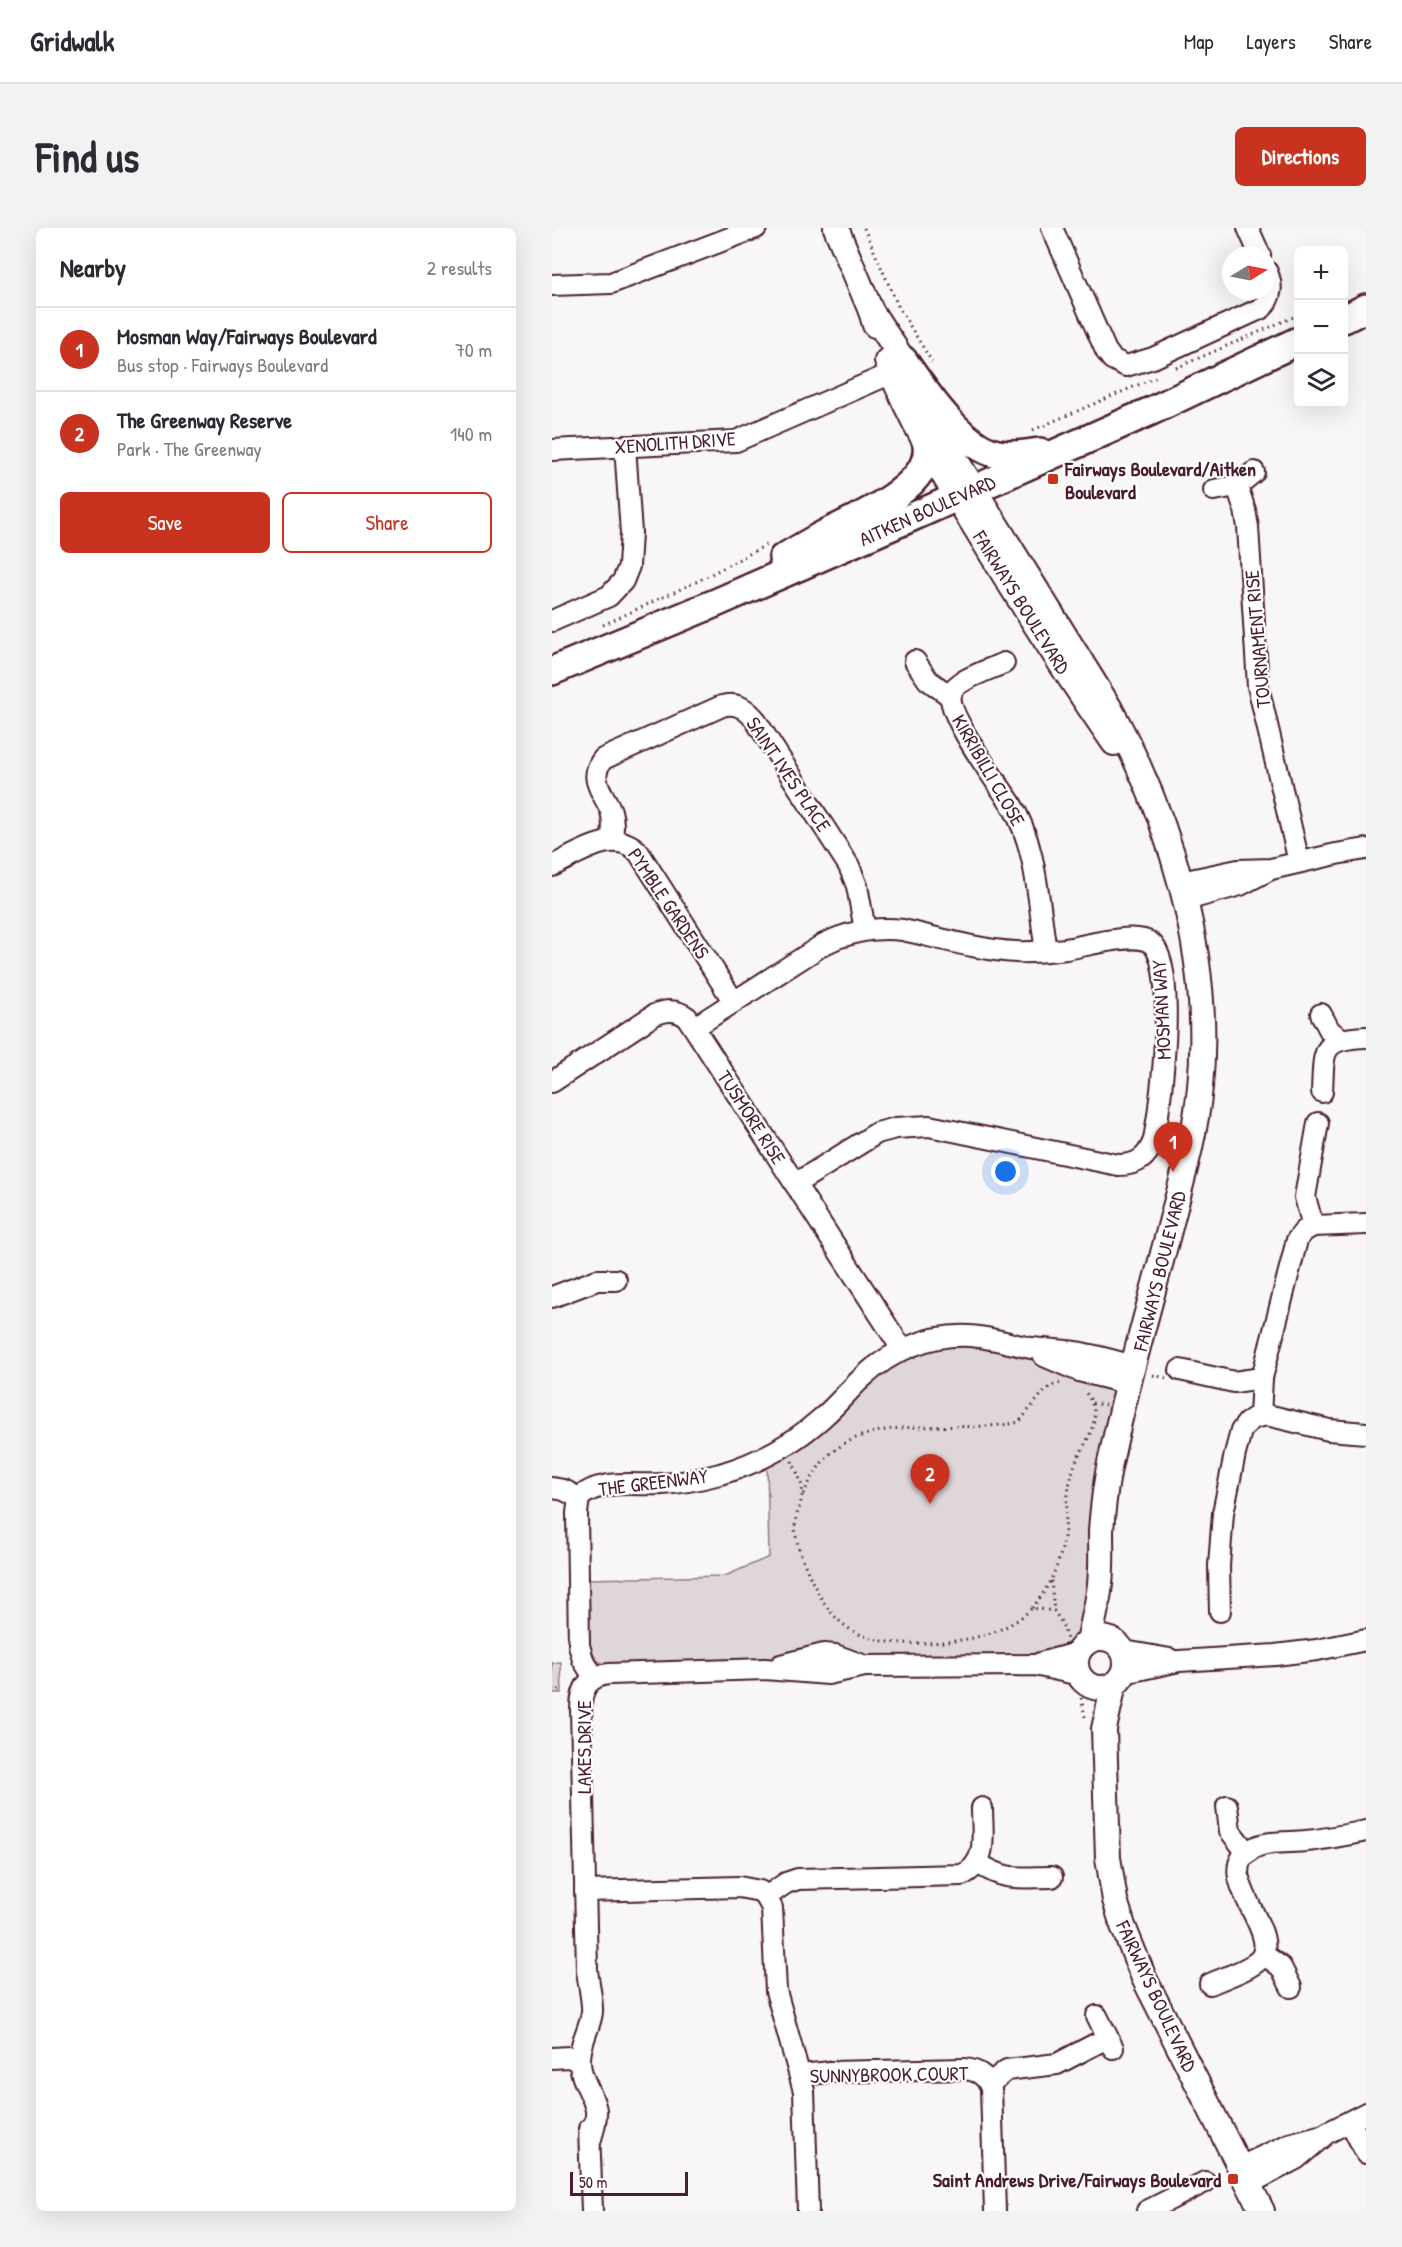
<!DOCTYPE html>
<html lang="en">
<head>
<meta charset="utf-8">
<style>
	:root { --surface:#fff; --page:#f2f2f3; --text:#2b2b33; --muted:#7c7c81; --line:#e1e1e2; --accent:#c8321e }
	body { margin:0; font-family:"Patrick Hand",sans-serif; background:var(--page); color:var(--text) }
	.controls { position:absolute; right:18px; top:18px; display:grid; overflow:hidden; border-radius:9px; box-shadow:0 6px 24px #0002 }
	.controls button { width:54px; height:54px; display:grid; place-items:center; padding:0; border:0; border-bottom:2px solid var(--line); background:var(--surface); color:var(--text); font:30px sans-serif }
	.compass { position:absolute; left:670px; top:18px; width:54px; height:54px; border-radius:50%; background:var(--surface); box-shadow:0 6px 24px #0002; rotate:80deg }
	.scale { position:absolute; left:18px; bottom:15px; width:118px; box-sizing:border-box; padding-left:6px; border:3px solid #4a1f2b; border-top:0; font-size:16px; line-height:21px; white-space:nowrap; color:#4a1f2b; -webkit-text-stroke:4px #fff; paint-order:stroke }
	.you { position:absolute; left:454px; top:944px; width:21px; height:21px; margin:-15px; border:4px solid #fff; border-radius:50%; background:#1a73e8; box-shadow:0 0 0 9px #1a73e833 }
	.badge { display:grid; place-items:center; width:39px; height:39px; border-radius:50%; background:var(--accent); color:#fff; font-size:20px; font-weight:700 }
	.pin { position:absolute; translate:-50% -50px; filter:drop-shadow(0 2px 3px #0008) }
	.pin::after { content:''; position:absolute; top:32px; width:21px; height:18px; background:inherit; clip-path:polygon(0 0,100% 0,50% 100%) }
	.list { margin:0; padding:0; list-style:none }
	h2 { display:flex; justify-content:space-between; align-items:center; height:78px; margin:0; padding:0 24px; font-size:26px }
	h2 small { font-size:20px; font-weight:400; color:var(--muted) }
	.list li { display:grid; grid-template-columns:39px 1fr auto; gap:18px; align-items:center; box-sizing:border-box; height:84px; padding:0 24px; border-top:2px solid var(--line) }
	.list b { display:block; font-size:22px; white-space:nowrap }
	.list p { margin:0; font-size:20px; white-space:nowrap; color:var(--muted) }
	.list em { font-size:20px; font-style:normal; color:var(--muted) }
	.actions { display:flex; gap:12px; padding:18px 24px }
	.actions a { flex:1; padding:14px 0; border:2px solid var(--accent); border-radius:9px; text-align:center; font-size:21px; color:var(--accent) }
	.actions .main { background:var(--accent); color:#fff }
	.icon { flex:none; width:33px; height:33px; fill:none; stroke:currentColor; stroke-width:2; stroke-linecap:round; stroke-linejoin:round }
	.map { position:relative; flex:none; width:814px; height:1983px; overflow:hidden; border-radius:9px }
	header { display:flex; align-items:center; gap:36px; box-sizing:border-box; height:84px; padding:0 30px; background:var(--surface); border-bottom:2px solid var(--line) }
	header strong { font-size:28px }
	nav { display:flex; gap:33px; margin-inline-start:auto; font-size:21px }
	.intro { display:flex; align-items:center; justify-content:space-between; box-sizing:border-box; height:144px; padding:0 36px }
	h1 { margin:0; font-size:42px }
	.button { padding:15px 27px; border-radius:9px; background:var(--accent); color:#fff; font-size:21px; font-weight:700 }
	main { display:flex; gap:36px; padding:0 36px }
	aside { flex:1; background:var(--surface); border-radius:9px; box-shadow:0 6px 24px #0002 }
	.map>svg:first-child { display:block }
	.green { fill:#ded6d9; stroke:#947a82; stroke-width:1.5 }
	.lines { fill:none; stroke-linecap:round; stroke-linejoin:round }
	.minor-casing { stroke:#4a1f2b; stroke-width:24 }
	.tertiary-casing { stroke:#4a1f2b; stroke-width:28 }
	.secondary-casing { stroke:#4a1f2b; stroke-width:32 }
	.path { stroke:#4a1f2b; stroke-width:3; stroke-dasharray:1.5 4.5; stroke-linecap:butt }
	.minor { stroke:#fff; stroke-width:20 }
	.tertiary { stroke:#fff; stroke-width:24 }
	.secondary { stroke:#fff; stroke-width:27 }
	.poi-dot { fill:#c8321e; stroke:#fff; stroke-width:2 }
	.labels { text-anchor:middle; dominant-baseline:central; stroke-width:4.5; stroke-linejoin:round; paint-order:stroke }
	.street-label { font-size:20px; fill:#4a1f2b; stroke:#fff }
	.poi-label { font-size:20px; font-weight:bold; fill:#4a1f2b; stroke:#fff; text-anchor:start }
</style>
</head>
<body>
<header>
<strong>Gridwalk</strong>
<nav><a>Map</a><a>Layers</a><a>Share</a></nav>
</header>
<div class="intro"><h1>Find us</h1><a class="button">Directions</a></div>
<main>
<aside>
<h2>Nearby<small>2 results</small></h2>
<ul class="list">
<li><span class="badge">1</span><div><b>Mosman Way/Fairways Boulevard</b><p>Bus stop · Fairways Boulevard</p></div><em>70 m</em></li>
<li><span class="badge">2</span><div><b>The Greenway Reserve</b><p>Park · The Greenway</p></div><em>140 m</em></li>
</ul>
<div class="actions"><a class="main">Save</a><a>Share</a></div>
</aside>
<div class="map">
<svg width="814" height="1983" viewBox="0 0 814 1983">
	<rect width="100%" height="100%" fill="#f8f6f7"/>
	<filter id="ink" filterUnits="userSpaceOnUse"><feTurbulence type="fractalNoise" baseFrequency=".0167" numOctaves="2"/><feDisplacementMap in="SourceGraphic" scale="12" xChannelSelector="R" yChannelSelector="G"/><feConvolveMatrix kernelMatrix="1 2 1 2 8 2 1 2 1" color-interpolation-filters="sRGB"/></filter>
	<g filter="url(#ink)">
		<g class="green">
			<path d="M402 1117C457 1119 508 1140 558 1160L562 1168 538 1315V1380L527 1416 505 1425 481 1427 65 1437 51 1436 40 1429 36 1416 35 1351 173 1348 217 1329 215 1235 344 1134 380 1120Z"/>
			<polygon points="9,1434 10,1465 0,1465 0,1435"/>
		</g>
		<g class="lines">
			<g class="minor-casing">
				<g id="minor">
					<path d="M500 0 554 123 560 131 574 138 601 130 710 80C720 68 721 58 715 44"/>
					<polyline points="696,0 708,27"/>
					<polyline points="0,57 59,55 204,0"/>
					<polyline points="0,222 184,213 340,145"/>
					<polyline points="685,258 693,282 696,299 706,458 747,634"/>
					<polyline points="662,262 685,258 702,244"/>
					<polyline points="0,393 57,368 71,353 77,338 79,305 73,218"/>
					<polyline points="363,433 376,452 398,468"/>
					<path d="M452 435C439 441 401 453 399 467 395 486 445 555 458 574 485 617 486 673 494 723"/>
					<path d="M60 612C61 602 62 593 59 583 52 565 35 551 51 531L170 478C184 474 193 480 202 490L297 638 305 658 313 702"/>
					<path d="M0 638C26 626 64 598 87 625L182 774"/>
					<polyline points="629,654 686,642 719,641 784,626 814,621"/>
					<polyline points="634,672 688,657 717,642"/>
					<polyline points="769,786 778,803 790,811"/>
					<path d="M143 799 272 716C298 703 323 699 351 702 387 710 427 722 464 724 480 725 497 723 514 721 534 718 583 703 599 715 627 737 608 878 602 912 595 930 586 937 566 937L377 898 344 900 325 905 243 956"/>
					<path d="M0 854 102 787C114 782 124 781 135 789L350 1121"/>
					<path d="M770 864C772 822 768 811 814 809"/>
					<polyline points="761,998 753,969 766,895"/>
					<polyline points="0,1069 45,1052 64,1052"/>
					<polyline points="492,1128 527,1143 578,1156"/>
					<polyline points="628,1142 682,1154 710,1150"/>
					<polyline points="708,1188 710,1150 745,1012 752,1003 761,998 814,996"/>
					<polyline points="0,1260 12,1262 27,1270"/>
					<polyline points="668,1383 667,1338 671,1285 683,1226 689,1203 695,1195 702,1190 715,1187 777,1202 814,1205"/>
					<polyline points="572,1423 618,1431"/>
					<polyline points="488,1435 527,1424"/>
					<polyline points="229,1437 272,1426 283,1427 313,1438"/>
					<polyline points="572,1445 627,1433 723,1427 765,1422 814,1412"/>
					<path d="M42 1449 31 1432 27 1417 25 1285 27 1270C48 1250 83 1258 110 1256 130 1255 149 1251 168 1246 206 1235 242 1215 271 1189 285 1177 296 1163 310 1150 339 1123 376 1106 417 1108 438 1109 459 1116 479 1120 497 1122 516 1122 534 1126 550 1129 566 1134 582 1138"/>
					<polyline points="675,1578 678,1603 695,1625"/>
					<path d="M426 1635C454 1654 468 1649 500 1649"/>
					<polyline points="33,1663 187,1659 208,1663 214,1669 220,1680 224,1763 252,1863 256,1983"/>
					<path d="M214 1669 234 1655 246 1651 410 1647C437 1635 430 1605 430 1580"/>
					<polyline points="711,1726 729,1739 739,1759"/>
					<path d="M658 1756C672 1750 699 1741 708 1731 731 1704 657 1645 700 1621 714 1612 738 1615 754 1613 775 1611 794 1607 814 1603"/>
					<polyline points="545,1788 561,1820"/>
					<polyline points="0,1830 18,1829 27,1834"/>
					<path d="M248 1847 279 1844 412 1841C425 1842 434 1847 439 1860L443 1983"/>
					<polyline points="437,1856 455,1842 505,1836 555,1810"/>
					<polyline points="798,1894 814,1925"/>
					<polyline points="37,1901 40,1983"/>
					<path d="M38 1914C41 1904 45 1893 44 1882 41 1865 28 1852 28 1834 27 1815 38 1801 40 1784 41 1774 36 1753 35 1742L29 1481C29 1461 36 1448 57 1446L213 1441 276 1446 313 1438 483 1437 528 1447"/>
					<polyline points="688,1939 737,1916 767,1908"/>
					<polyline points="697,1956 744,1931 775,1905 814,1885"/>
					<polyline points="595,1983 653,1954"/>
				</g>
			</g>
			<g class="tertiary-casing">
				<g id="tertiary">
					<polyline points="284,0 319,83 323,97"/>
					<path d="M319 83 351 132 407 237 557 479C619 592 661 729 648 859 644 902 632 945 621 987 601 1066 577 1145 560 1226 554 1251 551 1277 549 1302 549 1320 550 1338 548 1356 546 1375 541 1394 537 1413"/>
					<path d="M335 133C357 191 390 245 423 299 467 372 513 444 562 515"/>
					<circle cx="549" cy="1435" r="25"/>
					<polyline points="562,1456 552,1501 556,1630 563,1672 571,1698 592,1750 710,1983"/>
				</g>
			</g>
			<g class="secondary-casing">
				<g id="secondary">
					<polyline points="792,91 814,80"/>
					<path d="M351 132C372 162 409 219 446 226 460 229 475 226 488 224"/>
					<path d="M231 330C245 322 258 314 271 307 302 291 380 260 375 218"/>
					<polyline points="0,443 166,374 342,297 599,183 746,113"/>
				</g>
			</g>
			<g class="path">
				<polyline points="312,0 347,80 380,134"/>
				<polyline points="624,140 746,87"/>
				<polyline points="481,202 607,148"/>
				<polyline points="51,397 148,352 214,317"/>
				<polyline points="601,1147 614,1150"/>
				<polyline points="540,1175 553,1177"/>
				<path d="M240 1233C244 1243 252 1256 250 1268 249 1278 243 1287 243 1299 244 1317 252 1335 259 1351 284 1406 315 1417 373 1415 411 1414 452 1408 480 1380L502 1383 510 1395 515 1411"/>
				<path d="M251 1266C258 1254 264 1241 273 1231 318 1183 404 1206 463 1195L467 1194 489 1167 498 1158 508 1155"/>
				<polyline points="499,1353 502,1383"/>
				<path d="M480 1380C497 1360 508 1336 512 1310 515 1287 514 1264 521 1242 526 1225 540 1209 542 1191 543 1179 539 1170 531 1162"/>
				<polyline points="0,1462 12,1462"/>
				<polyline points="528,1464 533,1489"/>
			</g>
			<use href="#minor" class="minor"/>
			<use href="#tertiary" class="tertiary"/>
			<use href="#secondary" class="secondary"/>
		</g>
	</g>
	<g class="poi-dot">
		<rect x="495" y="245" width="12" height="12" rx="3"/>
		<rect x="675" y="1945" width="12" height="12" rx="3"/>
	</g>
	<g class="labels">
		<g class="street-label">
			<text transform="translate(123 214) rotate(-4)">XENOLITH DRIVE</text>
			<text transform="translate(375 282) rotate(-24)">AITKEN BOULEVARD</text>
			<text transform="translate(470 374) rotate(58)">FAIRWAYS BOULEVARD</text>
			<text transform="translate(705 411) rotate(-95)">TOURNAMENT RISE</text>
			<text transform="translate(437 542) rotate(60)">KIRRIBILLI CLOSE</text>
			<text transform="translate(237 546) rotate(56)">SAINT IVES PLACE</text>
			<text transform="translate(117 675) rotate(56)">PYMBLE GARDENS</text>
			<text transform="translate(609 782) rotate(-93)">MOSMAN WAY</text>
			<text transform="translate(200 889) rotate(57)">TUSMORE RISE</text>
			<text transform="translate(607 1043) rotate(-76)">FAIRWAYS BOULEVARD</text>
			<text transform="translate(101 1254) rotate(-7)">THE GREENWAY</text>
			<text transform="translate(31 1519) rotate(-90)">LAKES DRIVE</text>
			<text transform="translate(605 1768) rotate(65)">FAIRWAYS BOULEVARD</text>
			<text transform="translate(337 1846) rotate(-1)">SUNNYBROOK COURT</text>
		</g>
		<g class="poi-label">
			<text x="513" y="240">Fairways Boulevard/Aitken<tspan x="513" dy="23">Boulevard</tspan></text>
			<text x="669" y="1951" text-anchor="end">Saint Andrews Drive/Fairways Boulevard</text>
		</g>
	</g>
</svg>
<div class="controls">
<button>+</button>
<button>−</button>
<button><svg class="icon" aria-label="layers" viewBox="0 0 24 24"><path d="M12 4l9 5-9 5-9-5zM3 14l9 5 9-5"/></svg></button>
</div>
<svg class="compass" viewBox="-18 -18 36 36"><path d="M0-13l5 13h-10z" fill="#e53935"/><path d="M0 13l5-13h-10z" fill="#7c7c81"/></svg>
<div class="scale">50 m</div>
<div class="you"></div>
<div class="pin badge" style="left:621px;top:944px">1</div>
<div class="pin badge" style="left:378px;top:1276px">2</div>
</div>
</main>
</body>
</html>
